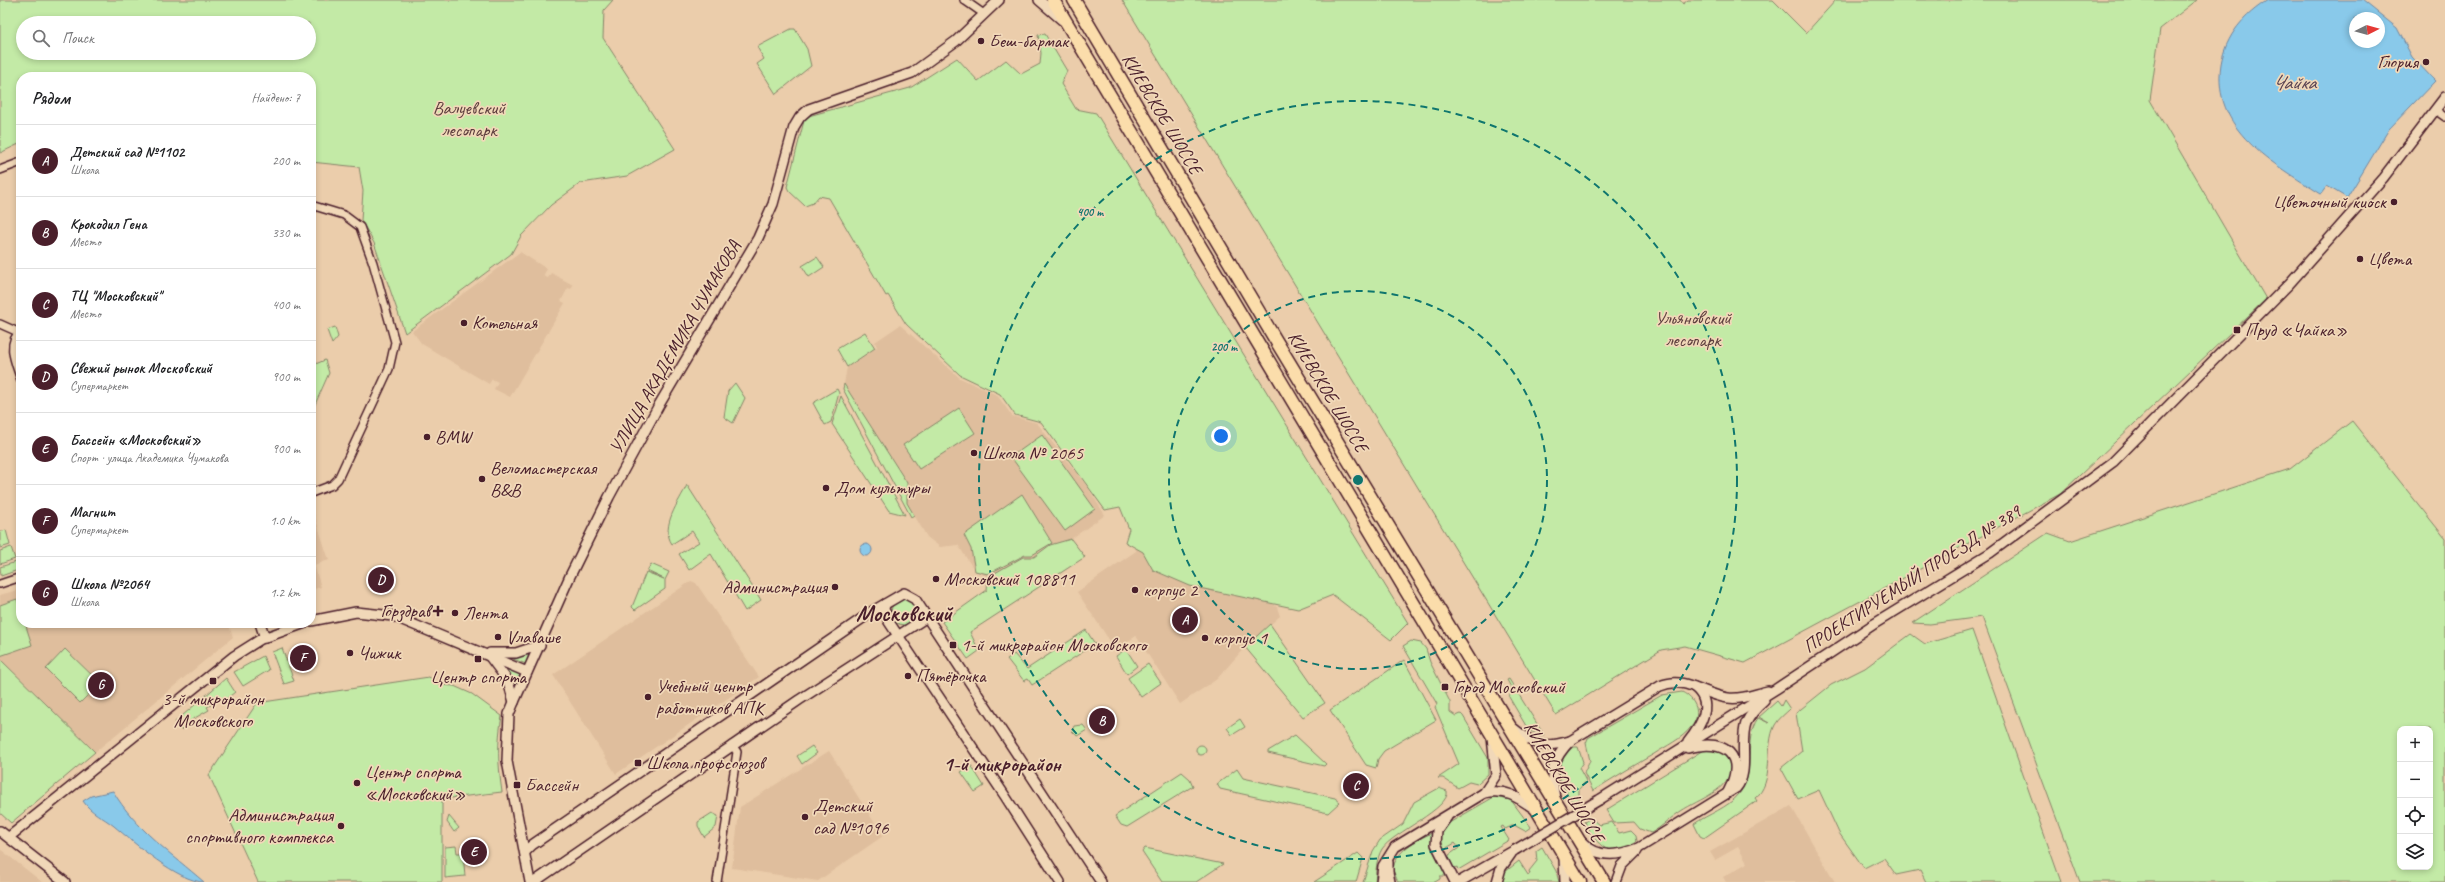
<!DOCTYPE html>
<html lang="ru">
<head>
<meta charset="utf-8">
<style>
	:root { --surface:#fff; --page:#f2f2f2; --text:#202124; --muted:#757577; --line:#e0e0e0; --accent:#4a1f2b }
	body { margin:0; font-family:Caveat,sans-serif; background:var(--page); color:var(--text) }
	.controls { position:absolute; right:12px; bottom:12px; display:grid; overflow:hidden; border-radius:8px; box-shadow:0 2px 6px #0003 }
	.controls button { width:36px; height:36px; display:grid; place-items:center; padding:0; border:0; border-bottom:1px solid var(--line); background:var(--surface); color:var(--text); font:20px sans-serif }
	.compass { position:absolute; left:2349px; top:12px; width:36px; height:36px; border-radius:50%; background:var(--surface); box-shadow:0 2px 6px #0003; rotate:84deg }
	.you { position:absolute; left:1221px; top:436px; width:14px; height:14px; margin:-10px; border:3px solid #fff; border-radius:50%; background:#1a73e8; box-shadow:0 0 0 6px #1a73e833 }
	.badge { display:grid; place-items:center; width:26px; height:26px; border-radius:50%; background:var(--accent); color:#fff; font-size:13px; font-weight:700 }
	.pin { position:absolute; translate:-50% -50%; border:2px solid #fff; box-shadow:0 1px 4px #0006 }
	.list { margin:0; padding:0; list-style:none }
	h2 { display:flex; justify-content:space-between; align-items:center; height:52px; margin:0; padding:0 16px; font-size:17px }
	h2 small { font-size:13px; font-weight:400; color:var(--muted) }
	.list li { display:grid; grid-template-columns:26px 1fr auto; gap:12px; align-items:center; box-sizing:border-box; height:72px; padding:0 16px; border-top:1px solid var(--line) }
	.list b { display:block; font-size:15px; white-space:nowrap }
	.list p { margin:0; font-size:13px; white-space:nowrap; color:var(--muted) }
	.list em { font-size:13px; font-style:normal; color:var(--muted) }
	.icon { flex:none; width:22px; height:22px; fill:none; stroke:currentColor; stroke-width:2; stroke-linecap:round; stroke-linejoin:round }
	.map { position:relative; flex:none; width:2445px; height:882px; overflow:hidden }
	.search { position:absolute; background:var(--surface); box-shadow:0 2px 6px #0003; left:16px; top:16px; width:300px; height:44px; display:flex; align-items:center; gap:10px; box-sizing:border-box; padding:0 14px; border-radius:22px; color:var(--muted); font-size:15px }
	.panel { position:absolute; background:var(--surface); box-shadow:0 2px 6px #0003; left:16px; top:72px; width:300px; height:556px; border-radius:16px }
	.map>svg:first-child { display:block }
	.built { fill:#dfbe9d }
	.green { fill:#c3eaa6; stroke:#868468; fill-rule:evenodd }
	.water { fill:#89c9ea; stroke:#70859e; fill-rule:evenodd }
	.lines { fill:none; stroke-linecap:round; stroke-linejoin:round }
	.street-casing { stroke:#4a1f2b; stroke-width:10 }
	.secondary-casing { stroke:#4a1f2b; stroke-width:12 }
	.highway-casing { stroke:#4a1f2b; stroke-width:15 }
	.street { stroke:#f1d8b8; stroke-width:7 }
	.secondary { stroke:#f1d8b8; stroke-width:9 }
	.highway { stroke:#fbddab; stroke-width:12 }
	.secondary-bridge-casing { stroke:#4a1f2b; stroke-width:12; stroke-linecap:butt }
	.secondary-bridge { stroke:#f1d8b8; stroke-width:9 }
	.ring { fill:none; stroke:#0f766e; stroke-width:2; stroke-dasharray:7 5 }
	.poi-dot { fill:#4a1f2b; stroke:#f1d8b8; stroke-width:1.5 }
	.labels { text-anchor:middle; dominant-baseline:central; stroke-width:3.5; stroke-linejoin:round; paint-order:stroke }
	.poi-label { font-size:19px; fill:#4a1f2b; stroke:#f1d8b8; text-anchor:start }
	.park-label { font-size:19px; fill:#5c3d3d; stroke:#f1d8b8 }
	.street-label { font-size:19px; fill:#4a1f2b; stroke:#f1d8b8 }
	.water-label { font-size:20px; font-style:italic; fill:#574151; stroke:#f1d8b8 }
	.quarter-label { font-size:21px; font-weight:bold; fill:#4a1f2b; stroke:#f1d8b8 }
	.district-label { font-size:23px; font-weight:bold; fill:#4a1f2b; stroke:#f1d8b8 }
	.centre { fill:#0f766e; stroke:#f1d8b8; stroke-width:2 }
	.ring-label { font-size:12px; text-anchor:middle; font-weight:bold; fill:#0f766e; stroke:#f1d8b8; stroke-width:3.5; stroke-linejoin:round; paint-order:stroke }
</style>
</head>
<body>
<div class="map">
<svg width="2445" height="882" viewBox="0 0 2445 882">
	<rect width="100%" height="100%" fill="#ebcdab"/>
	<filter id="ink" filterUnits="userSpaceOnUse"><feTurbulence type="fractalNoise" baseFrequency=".025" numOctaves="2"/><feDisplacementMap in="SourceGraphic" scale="8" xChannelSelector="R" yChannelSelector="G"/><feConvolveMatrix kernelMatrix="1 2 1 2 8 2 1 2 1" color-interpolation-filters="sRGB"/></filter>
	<g filter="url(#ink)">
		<g class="built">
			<polygon points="520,252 547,269 543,276 548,278 551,273 573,285 571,289 568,288 561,301 565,303 510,397 494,389 498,382 492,379 489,384 422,344 412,331"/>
			<polygon points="900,325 960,378 997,395 1012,416 1037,423 1086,485 1105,515 1071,539 1048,546 1034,557 1023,557 988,577 975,571 958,545 940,547 927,537 907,503 907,483 844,384 847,367 877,347 875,342"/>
			<polygon points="311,505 329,560 314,565 321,587 311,590"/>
			<polygon points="1136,545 1223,569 1277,607 1280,616 1245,647 1217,679 1180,704 1136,636 1116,650 1077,592 1136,551"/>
			<polygon points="691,581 696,583 759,677 616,774 553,675"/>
			<polygon points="21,589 21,623 228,623 233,637 95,752 0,659 0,595"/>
			<polygon points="829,751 883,836 818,881 732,868 740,807"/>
			<polygon points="1791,806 1835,882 1726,882 1723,877 1747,863 1738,847 1715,860 1710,852"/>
			<polygon points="0,849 23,867 42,882 0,882"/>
		</g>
		<g class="green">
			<path d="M0 0H613L604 10 603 38 675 149 627 176 581 183 551 205 521 236 511 254 405 333 374 243 361 220 363 191 359 167 311 162V77H21V143L0 153ZM23 23H309V53H23Z"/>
			<polygon points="1122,0 1680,0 1683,4 1688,0 1773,0 1806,33 1836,0 2197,0 2160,29 2150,100 2266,299 2060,494 1745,663 1685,646 1661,650 1556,715"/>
			<polygon points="791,29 795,29 807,49 811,66 776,94 757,64 764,59 757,47"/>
			<polygon points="1045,34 1067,71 1061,84 1076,109 1096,113 1408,623 1391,640 1333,595 1298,609 1190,586 1153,570 1143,552 1125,542 1129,529 1120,507 1105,510 1041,422 1015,415 1000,394 960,375 906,324 888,295 886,296 829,198 819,196 813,203 805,206 789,191 787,187 805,117 910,88 957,58 978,81 1006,60 1021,74 1040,64 1041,53 1038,35"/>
			<polygon points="817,257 824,267 809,277 802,266"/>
			<polygon points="335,327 338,337 332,344 327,330"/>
			<polygon points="865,332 875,348 847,367 837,349"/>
			<polygon points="325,360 329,373 313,409 311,366"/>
			<polygon points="735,383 745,398 733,423 724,417 728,391"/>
			<polygon points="844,384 907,483 907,503 914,515 911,517 843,389"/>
			<polygon points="837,389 839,393 831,422 825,425 813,403"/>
			<polygon points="841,396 905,515 889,511 832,424"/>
			<polygon points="959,408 975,433 919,469 903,445"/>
			<path d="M2352 421 2445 538V882H2080L1982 617 1930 624 1912 623 2048 533 2070 541 2290 469ZM2400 729H2430V867H2400Z"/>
			<polygon points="1042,435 1095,509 1065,531 1011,457"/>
			<path d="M687 485 761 600 745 611 711 554 689 570 679 554 699 542 692 531 672 544C660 526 679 502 687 485Z"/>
			<polygon points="1022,494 1052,543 1032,555 1025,555 988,574 975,571 971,549 964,535"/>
			<polygon points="6,530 10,545 0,548 0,532"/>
			<polygon points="1071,539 1085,557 970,632 979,651 968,659 942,622 987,590 988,577 1023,557 1034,557 1050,545"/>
			<polygon points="11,547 15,559 0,564 0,551"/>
			<polygon points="16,562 18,570 1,576 0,567"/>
			<polygon points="651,564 669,572 665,580 665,589 635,610 632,607 646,572 664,579 647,571"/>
			<polygon points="17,599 21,612 21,623 25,623 32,645 0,656 0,605"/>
			<circle cx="904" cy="612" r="13"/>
			<polygon points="1270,624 1325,703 1303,717 1245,647"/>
			<polygon points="1086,630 1095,644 1032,685 1028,679 1024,681 1007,659 1014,654 1027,669"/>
			<polygon points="1972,630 2061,882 1926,882 1920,870 1896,875 1884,858 1864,868 1839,833 1819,790 1798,799 1781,768 1802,751 1796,713 1831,685 1865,668 1911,634 1925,644"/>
			<polygon points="1411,641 1421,643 1426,649 1430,662 1450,702 1450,712 1456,716 1461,714 1463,716 1488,758 1488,774 1477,784 1469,782 1458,788 1443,778 1438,778 1459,764 1435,707 1437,704 1403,646"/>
			<polygon points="282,648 294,681 284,684 272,652"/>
			<polygon points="65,649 100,683 80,703 46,669"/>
			<polygon points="1126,649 1137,666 1127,674 1116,656"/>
			<polygon points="530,653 526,664 508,657"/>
			<polygon points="263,656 269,670 243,686 234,672"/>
			<polygon points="0,659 95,752 11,823 0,813"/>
			<polygon points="1404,660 1436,720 1384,751 1378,759 1376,768 1366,765 1330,710"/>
			<polygon points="1148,664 1161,683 1141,697 1128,678"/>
			<polygon points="506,668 521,675 515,689"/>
			<path d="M429 677 441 685 454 686 472 694 502 716C497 742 498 765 502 792L442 799V882H258L209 775 257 703Z"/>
			<polygon points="226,678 235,692 225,700 223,698 207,707 209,710 193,719 181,730 175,722"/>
			<polygon points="1509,679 1544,735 1529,731 1509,697 1512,689 1507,680"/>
			<path d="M1682 692C1696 699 1702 715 1691 727 1682 739 1666 746 1654 754 1633 766 1613 778 1593 791L1584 773 1590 761 1586 743 1588 738 1662 695Z"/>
			<path d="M1784 700 1790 709C1785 714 1779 718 1775 725 1764 746 1775 783 1755 798L1757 801 1704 838 1700 836 1694 824C1708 814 1728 808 1739 794 1757 772 1742 741 1758 718L1769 723 1759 717 1777 701 1781 706Z"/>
			<polygon points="1240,719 1245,727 1232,735 1227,728"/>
			<polygon points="1083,725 1087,730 1077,736 1072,731 1074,726"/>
			<polygon points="1295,735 1326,764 1324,766 1268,753 1268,751"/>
			<circle cx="1201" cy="750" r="5"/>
			<polygon points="812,746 817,753 802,764 797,756"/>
			<path d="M1573 747H1578L1583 762 1579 768 1586 781 1579 789V799L1573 803C1560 781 1547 765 1573 747Z"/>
			<path d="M1705 749C1716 751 1730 752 1731 766 1731 790 1699 799 1681 811 1670 818 1662 827 1651 833L1640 829 1634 822 1614 823 1606 810Z"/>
			<polygon points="971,765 984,786 975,792 961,772"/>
			<polygon points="1237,769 1243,778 1335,798 1340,802 1328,813 1220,789 1217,784"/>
			<polygon points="1182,772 1190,779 1193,786 1127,827 1121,825 1115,816"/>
			<path d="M1439 788 1447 791C1451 808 1392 833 1382 849 1376 859 1376 871 1375 882H1363L1373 851 1380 840 1403 824 1414 802Z"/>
			<polygon points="1494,797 1511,800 1531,827 1525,831 1514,825 1505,829 1503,826 1501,827 1509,840 1458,870 1457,867 1453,869 1449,861 1449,855 1459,848 1455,843 1443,850 1441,835 1449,823"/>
			<polygon points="712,813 718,816 716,827 704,837 698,826 698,822"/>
			<polygon points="449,816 459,828 454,832 447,822"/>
			<path d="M1591 818 1599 825 1612 822 1619 833 1631 830 1636 835 1637 841C1610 862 1598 846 1584 822Z"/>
			<path d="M1432 833 1431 847 1446 876H1440V879L1435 882H1398L1393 870C1395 851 1416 840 1432 833Z"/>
			<polygon points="456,846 457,853 463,853 465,876 445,878 445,847"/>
			<polygon points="1542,847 1556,871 1559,882 1502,882 1505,872 1519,861 1528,875 1530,874 1529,871 1537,861 1536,851"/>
			<polygon points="1145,848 1223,864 1196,882 1162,882 1142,852"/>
			<polygon points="1358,853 1363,858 1356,882 1314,882"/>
		</g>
		<g class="water">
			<path d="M2268 0H2362L2397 28 2412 57 2435 81 2389 129 2347 198 2327 186 2321 194C2272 163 2211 130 2221 64 2226 35 2244 15 2268 0ZM2355 18H2379V42H2355Z"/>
			<circle cx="866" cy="550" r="6"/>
			<path d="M113 791C135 829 172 854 204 882 179 882 133 842 114 826 103 817 91 813 83 801L91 796Z"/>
		</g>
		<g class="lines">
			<g class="street-casing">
				<g id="street">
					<polyline points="964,0 984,14"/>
					<polyline points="2435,110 2445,117"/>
					<polyline points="0,170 21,162"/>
					<polyline points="311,205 344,215 360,227 373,263 395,342 389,369 338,479 332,485 311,493"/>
					<polyline points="0,324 18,332"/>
					<path d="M21 331C5 343 16 364 21 380"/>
					<polyline points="0,584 21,577"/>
					<polyline points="717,882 737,752 732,745"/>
				</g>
			</g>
			<g class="secondary-casing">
				<g id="secondary">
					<polyline points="1039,0 1062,20"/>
					<polyline points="885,604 884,609 889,622 1005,796 1060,882"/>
					<polyline points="311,621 356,612 393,616 527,672"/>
					<polyline points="260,623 265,638"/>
					<polyline points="490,653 516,653 540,645"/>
					<polyline points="490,657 508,681 514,702"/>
					<path d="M1513 728C1534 745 1542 749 1570 741"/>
					<path d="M1688 742C1701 726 1715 703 1694 687"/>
					<path d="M1688 748C1725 738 1747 755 1728 792"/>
					<polyline points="1484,793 1496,775 1492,737"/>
					<path d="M1555 800C1552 772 1549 763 1570 741L1660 686C1686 675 1703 695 1728 698 1741 700 1755 694 1768 691"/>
					<polyline points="1599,800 1776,689 1874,624 1990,553 2113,462 2289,284 2383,178 2445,97"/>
					<polyline points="1447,817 1437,831 1436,844 1455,882"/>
					<polyline points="0,831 65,882"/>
					<polyline points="9,837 234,656 261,639 305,623"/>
					<path d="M1582 842C1598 859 1619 856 1639 848L1736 788C1750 772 1739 743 1746 723 1750 715 1757 707 1764 701"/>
					<polyline points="525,852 532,845 873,611 904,593 915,599 1101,882"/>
					<polyline points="1564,858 1565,882"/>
					<polyline points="1388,862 1388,872 1390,882"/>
					<polyline points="530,882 507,761 509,714 514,702 570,576 609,497 659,405 758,238 773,204 794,127 800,117 809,109 912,73 956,41 999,0"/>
					<polyline points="534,882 799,700 927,617"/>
					<path d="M1381 882 1383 866 1395 847 1484 793C1506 788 1519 798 1536 810"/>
					<polyline points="1459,882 1515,850"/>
					<polyline points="1497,882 1501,868 1511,854"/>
					<polyline points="1616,882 1622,866 1637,851"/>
				</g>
			</g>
			<g class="highway-casing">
				<g id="highway">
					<polyline points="1053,0 1580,882"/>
					<polyline points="1074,0 1275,339 1604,882"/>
				</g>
			</g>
			<use href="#street" class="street"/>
			<use href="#secondary" class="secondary"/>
			<use href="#highway" class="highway"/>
			<g class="secondary-bridge-casing">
				<polyline id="secondary-bridge" points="1515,850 1599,800"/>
			</g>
			<use href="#secondary-bridge" class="secondary-bridge"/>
		</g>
	</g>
	<g class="ring">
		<circle cx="1358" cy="480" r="189"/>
		<circle cx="1358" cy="480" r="379"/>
	</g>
	<g class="poi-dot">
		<circle cx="981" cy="41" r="4"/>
		<circle cx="2426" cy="62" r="4"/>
		<circle cx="2394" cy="202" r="4"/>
		<circle cx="2360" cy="259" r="4"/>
		<circle cx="464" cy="323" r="4"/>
		<rect x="2233" y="326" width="8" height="8" rx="2"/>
		<circle cx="427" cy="437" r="4"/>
		<circle cx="974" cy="453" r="4"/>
		<circle cx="482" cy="479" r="4"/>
		<circle cx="826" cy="488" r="4"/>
		<circle cx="936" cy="579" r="4"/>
		<circle cx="835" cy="587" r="4"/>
		<circle cx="1135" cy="590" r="4"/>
		<path d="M436 605h4v4h4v4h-4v4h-4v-4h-4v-4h4z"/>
		<circle cx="455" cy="613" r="4"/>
		<circle cx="498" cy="637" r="4"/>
		<circle cx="1205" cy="638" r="4"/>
		<rect x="949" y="641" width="8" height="8" rx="2"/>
		<circle cx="350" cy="653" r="4"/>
		<rect x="474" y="655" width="8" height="8" rx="2"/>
		<circle cx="908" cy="676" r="4"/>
		<rect x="209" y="677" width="8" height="8" rx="2"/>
		<rect x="1441" y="683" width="8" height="8" rx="2"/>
		<circle cx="648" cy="697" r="4"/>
		<rect x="634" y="759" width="8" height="8" rx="2"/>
		<circle cx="357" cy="783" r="4"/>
		<rect x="513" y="781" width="8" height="8" rx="2"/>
		<circle cx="805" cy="817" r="4"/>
		<circle cx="341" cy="826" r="4"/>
	</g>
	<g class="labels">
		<g class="poi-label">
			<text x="989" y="41">Беш-бармак</text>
			<text x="2418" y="62" text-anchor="end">Глория</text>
			<text x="2386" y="202" text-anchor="end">Цветочный киоск</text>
			<text x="2368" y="259">Цвета</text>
			<text x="472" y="323">Котельная</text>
			<text x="2245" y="330">Пруд «Чайка»</text>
			<text x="435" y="437">BMW</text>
			<text x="982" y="453">Школа № 2065</text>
			<text x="490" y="468">Веломастерская<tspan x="490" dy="22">B&amp;B</tspan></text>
			<text x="834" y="488">Дом культуры</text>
			<text x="944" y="579">Московский 108811</text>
			<text x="827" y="587" text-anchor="end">Администрация</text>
			<text x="1143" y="590">корпус 2</text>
			<text x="430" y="611" text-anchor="end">Горздрав</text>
			<text x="463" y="613">Лента</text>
			<text x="506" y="637">Vлаваше</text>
			<text x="1213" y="638">корпус 1</text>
			<text x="961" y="645">1-й микрорайон Московского</text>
			<text x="358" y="653">Чижик</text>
			<text x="916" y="676">Пятёрочка</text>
			<text x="478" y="677" text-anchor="middle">Центр спорта</text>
			<text x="656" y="686">Учебный центр<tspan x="656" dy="22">работников АПК</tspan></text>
			<text x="1453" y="687">Город Московский</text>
			<text x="213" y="699" text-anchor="middle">3-й микрорайон<tspan x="213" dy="22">Московского</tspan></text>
			<text x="646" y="763">Школа профсоюзов</text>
			<text x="365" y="772">Центр спорта<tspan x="365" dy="22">«Московский»</tspan></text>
			<text x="525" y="785">Бассейн</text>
			<text x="813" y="806">Детский<tspan x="813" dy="22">сад №1096</tspan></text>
			<text x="333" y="815" text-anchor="end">Администрация<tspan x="333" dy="22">спортивного комплекса</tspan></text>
		</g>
		<g class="park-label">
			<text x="469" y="108">Валуевский<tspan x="469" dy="22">лесопарк</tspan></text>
			<text x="1693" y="318">Ульяновский<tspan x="1693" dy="22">лесопарк</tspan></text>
		</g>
		<g class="street-label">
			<text transform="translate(1162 114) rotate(59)">КИЕВСКОЕ ШОССЕ</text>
			<text transform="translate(675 347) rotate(-60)">УЛИЦА АКАДЕМИКА ЧУМАКОВА</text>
			<text transform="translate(1328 392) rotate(59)">КИЕВСКОЕ ШОССЕ</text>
			<text transform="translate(1912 579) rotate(-33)">ПРОЕКТИРУЕМЫЙ ПРОЕЗД № 389</text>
			<text transform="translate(1564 782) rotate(59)">КИЕВСКОЕ ШОССЕ</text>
		</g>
		<g class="water-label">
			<text x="2294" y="82">Чайка</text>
		</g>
		<g class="quarter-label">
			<text x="1002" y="764">1-й микрорайон</text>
		</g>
		<g class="district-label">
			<text x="904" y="613">Московский</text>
		</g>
	</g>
	<circle cx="1358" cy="480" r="6" class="centre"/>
	<g class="ring-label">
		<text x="1090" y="216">400 m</text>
		<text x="1224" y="351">200 m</text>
	</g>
</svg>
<div class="controls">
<button>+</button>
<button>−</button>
<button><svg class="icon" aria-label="locate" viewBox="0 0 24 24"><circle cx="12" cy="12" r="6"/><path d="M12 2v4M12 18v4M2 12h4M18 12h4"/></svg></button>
<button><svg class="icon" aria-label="layers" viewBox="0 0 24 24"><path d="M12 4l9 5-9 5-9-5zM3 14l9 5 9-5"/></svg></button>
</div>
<svg class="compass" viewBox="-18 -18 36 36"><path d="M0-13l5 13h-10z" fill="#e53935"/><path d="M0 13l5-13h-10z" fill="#757577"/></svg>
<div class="you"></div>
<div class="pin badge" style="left:1185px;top:620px">A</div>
<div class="pin badge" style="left:1102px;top:721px">B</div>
<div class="pin badge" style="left:1356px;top:786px">C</div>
<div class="pin badge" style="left:381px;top:580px">D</div>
<div class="pin badge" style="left:474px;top:852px">E</div>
<div class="pin badge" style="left:303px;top:658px">F</div>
<div class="pin badge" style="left:101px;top:685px">G</div>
<div class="search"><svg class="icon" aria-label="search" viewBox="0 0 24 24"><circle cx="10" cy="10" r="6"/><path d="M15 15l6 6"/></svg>Поиск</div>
<section class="panel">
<h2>Рядом<small>Найдено: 7</small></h2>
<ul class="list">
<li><span class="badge">A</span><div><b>Детский сад №1102</b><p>Школа</p></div><em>200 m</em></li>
<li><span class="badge">B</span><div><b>Крокодил Гена</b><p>Место</p></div><em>330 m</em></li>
<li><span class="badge">C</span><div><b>ТЦ &quot;Московский&quot;</b><p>Место</p></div><em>400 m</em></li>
<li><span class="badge">D</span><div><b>Свежий рынок Московский</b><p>Супермаркет</p></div><em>900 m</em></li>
<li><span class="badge">E</span><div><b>Бассейн «Московский»</b><p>Спорт · улица Академика Чумакова</p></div><em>900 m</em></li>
<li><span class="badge">F</span><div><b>Магнит</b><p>Супермаркет</p></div><em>1.0 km</em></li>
<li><span class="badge">G</span><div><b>Школа №2064</b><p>Школа</p></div><em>1.2 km</em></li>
</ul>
</section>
</div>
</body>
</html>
